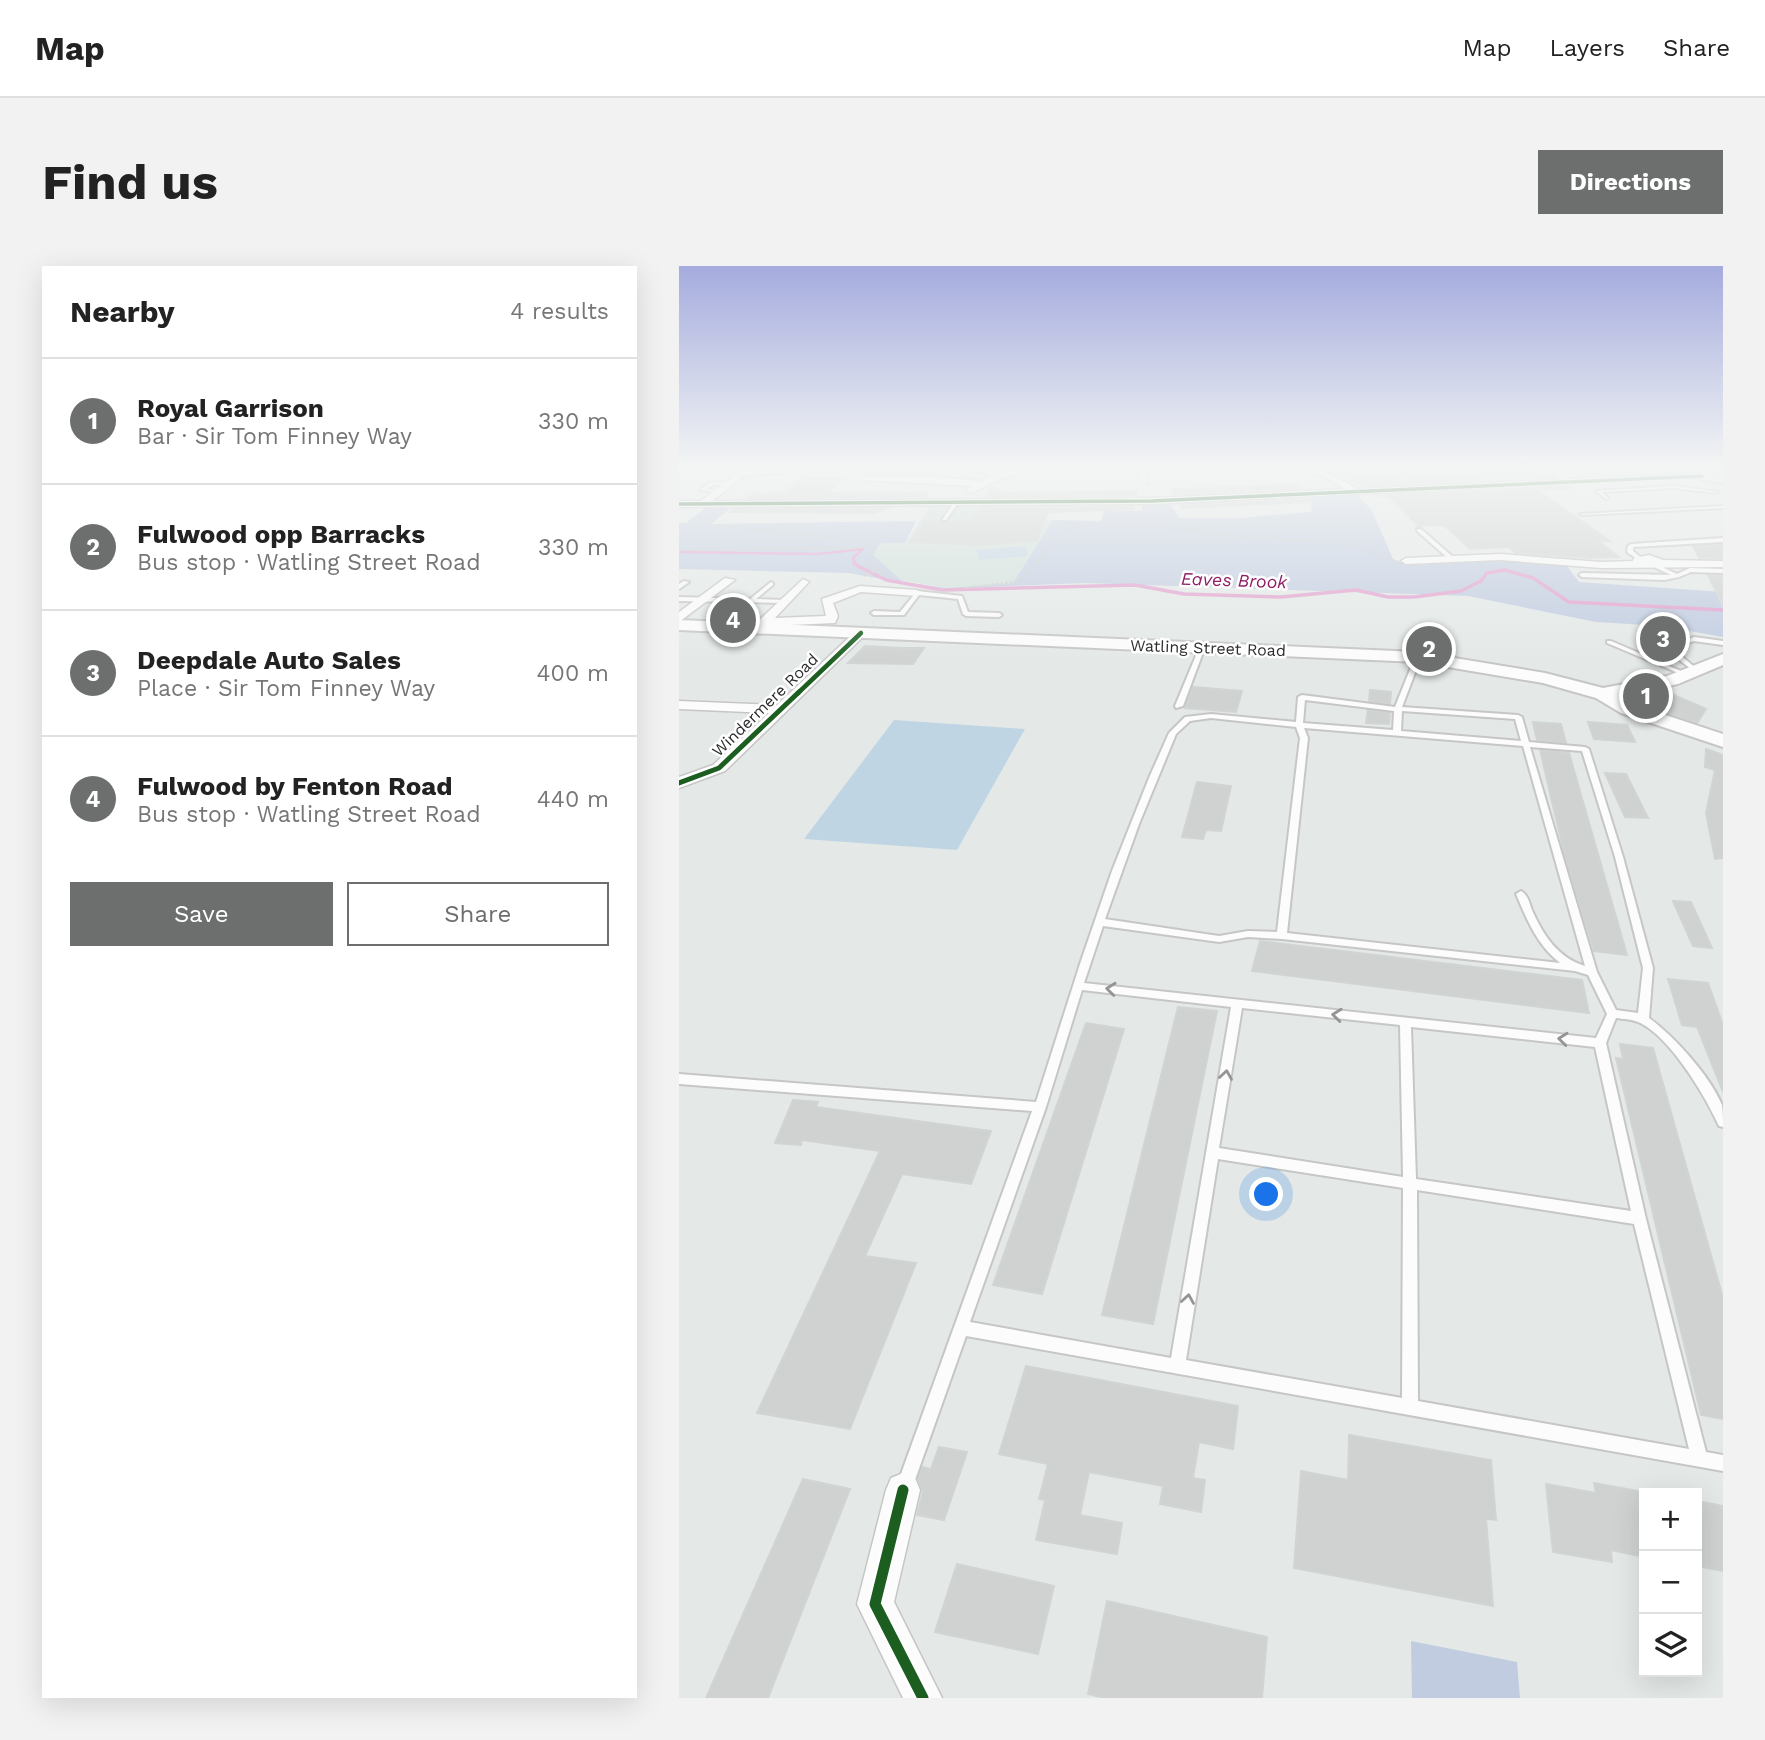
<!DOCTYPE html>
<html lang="en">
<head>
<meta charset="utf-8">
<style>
	:root { --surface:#fff; --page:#f2f2f2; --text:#222; --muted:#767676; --line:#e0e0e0; --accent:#6d6f6e }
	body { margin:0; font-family:"Work Sans",sans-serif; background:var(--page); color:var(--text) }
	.controls { position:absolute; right:21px; bottom:21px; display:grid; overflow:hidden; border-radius:0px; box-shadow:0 7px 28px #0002 }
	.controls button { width:63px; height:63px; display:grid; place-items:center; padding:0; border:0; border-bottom:2px solid var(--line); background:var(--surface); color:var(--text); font:35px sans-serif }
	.you { position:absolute; left:588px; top:929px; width:24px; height:24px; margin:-18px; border:5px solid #fff; border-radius:50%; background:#1a73e8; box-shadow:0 0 0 10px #1a73e833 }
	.badge { display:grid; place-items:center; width:46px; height:46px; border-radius:50%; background:var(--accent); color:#fff; font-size:23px; font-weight:700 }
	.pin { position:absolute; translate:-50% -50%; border:4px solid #fff; box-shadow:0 2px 7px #0006 }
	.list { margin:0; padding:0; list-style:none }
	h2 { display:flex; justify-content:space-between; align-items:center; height:91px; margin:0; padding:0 28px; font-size:30px }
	h2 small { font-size:23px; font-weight:400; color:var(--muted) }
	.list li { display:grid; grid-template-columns:46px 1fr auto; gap:21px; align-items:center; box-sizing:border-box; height:126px; padding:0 28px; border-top:2px solid var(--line) }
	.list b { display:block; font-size:26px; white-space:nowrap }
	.list p { margin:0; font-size:23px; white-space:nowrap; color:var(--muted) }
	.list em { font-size:23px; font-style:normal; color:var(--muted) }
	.actions { display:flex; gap:14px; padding:21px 28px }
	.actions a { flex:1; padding:16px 0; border:2px solid var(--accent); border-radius:0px; text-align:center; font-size:24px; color:var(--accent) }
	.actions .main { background:var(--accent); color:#fff }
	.icon { flex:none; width:38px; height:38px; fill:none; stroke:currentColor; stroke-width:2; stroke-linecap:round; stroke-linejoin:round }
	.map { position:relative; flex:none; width:1044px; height:1432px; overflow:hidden; border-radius:0px }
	header { display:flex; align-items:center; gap:42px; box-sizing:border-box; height:98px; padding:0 35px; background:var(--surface); border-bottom:2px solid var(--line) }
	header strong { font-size:33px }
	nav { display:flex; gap:38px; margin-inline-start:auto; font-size:24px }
	.intro { display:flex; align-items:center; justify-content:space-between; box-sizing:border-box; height:168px; padding:0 42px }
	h1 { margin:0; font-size:49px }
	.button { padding:18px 32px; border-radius:0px; background:var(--accent); color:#fff; font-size:24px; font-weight:700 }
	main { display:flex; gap:42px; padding:0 42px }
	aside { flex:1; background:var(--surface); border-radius:0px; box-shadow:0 7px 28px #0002 }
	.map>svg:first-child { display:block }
	.education { fill:#d1e0da }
	.green { fill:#c1cce1 }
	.pitch { fill:#c0d5e4 }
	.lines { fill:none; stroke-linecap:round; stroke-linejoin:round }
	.stream-far1 { stroke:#e2a0ce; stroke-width:2.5 }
	.stream { stroke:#e2a0ce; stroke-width:3.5 }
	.building { fill:#cfd2d1; stroke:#d0d5d3; stroke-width:2 }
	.service-casing { stroke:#c6c6c5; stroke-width:4 }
	.minor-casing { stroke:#c6c6c5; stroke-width:3 }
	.secondary-casing { stroke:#c6c6c5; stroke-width:4 }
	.trunk-casing { stroke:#c3c5c4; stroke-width:4 }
	.path { stroke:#c8c8c8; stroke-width:2; stroke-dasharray:2.5 2; stroke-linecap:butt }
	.service { fill:#fbfcfb; fill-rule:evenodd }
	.minor { fill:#fbfcfb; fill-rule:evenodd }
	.secondary { fill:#fbfcfb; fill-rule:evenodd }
	.trunk { fill:#d7e6e0; fill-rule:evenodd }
	.cycleway-far3-casing { stroke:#fff; stroke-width:5 }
	.cycleway-far2-casing { stroke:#fff; stroke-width:7 }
	.cycleway-far1-casing { stroke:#fff; stroke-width:9 }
	.cycleway-casing { stroke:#fff; stroke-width:16 }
	.cycleway-far3 { stroke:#1b5e20; stroke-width:3.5 }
	.cycleway-far2 { stroke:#1b5e20; stroke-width:4.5 }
	.cycleway-far1 { stroke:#1b5e20; stroke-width:5 }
	.cycleway { stroke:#1b5e20; stroke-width:11 }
	.oneway { stroke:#949494 }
	.labels { text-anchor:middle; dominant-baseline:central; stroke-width:5; stroke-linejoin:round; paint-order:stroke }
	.far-street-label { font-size:16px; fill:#2d2d2d; stroke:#fff }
	.far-water-label { font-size:18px; font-style:italic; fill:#8f1e64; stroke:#fff }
</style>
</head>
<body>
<header>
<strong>Map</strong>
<nav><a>Map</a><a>Layers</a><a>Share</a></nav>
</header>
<div class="intro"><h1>Find us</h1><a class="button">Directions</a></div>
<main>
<aside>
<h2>Nearby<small>4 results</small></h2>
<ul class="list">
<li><span class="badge">1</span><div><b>Royal Garrison</b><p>Bar · Sir Tom Finney Way</p></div><em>330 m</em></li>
<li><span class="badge">2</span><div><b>Fulwood opp Barracks</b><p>Bus stop · Watling Street Road</p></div><em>330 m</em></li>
<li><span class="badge">3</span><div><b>Deepdale Auto Sales</b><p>Place · Sir Tom Finney Way</p></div><em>400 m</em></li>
<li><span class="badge">4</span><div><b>Fulwood by Fenton Road</b><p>Bus stop · Watling Street Road</p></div><em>440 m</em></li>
</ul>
<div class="actions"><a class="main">Save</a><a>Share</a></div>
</aside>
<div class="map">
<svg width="1044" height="1432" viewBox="0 0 1044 1432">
	<rect width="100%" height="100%" fill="#e4e9e7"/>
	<polygon class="education" points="253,238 300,238 293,254 374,254 334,317 270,322 221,314 193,289 202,277 226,277"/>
	<g class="green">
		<polygon points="678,228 693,245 714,293 730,299 824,295 888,300 900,316 1044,326 1044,371 983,360 917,356 789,330 406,317 259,323 169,307 0,303 0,257 7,257 30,239 54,240 32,258 237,255 226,277 202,277 194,289 224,316 268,322 334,317 374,254 422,255 425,245 463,245 464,237 491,238 501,252 560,252 633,246 631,230"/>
		<polygon points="732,1375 838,1396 841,1432 733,1432"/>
	</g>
	<g class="pitch">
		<polygon points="346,280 349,290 300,294 298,284"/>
		<polygon points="215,454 346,463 278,584 125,573"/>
	</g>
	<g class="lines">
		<polyline class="stream-far1" points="0,286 139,288 184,283 174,292 177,299"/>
		<polyline class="stream" points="175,298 207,314 263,324 456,319 505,328 602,331 677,324 709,331 735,331 782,325 802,315 808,307 826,304 854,312 890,336 1044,344"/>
	</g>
	<g class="building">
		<polygon points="638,199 711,199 711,207 753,212 759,208 759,204 740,199 782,203 790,199 861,199 877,211 685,220"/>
		<polygon points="122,212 165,212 150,226 249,227 249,231 68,232 76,226 88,230 93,226 106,226"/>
		<polygon points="617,219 620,222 496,228 494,223"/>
		<polygon points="312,220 324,227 458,225 457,229 307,231"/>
		<polygon points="889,220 893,222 858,224 931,275 919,275 940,291 910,292 836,287 830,281 791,283 765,259 739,260 710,231 695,229"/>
		<polygon points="629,233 631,236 503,242 501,239"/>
		<polygon points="455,241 455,243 369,246 358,275 302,279 231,276 245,255 293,255 300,242"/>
		<polygon points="211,242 194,247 51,246 55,243"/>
		<polygon points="1044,279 1044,292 1020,292 1014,280"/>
		<polygon points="1029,309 1044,310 1044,340"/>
		<polygon points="186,380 223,382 245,382 234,398 169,397"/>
		<polygon points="514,421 563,425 557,446 506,442"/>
		<polygon points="691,424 712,426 711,438 690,435"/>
		<polygon points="990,427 1027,443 1018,457 989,447 976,432"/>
		<polygon points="689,444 711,447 710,458 687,457"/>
		<polygon points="854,456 882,458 887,477 858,474"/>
		<polygon points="909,456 948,459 956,476 915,473"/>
		<polygon points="1027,483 1044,489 1044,592 1036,593 1027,547 1036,504 1026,501"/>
		<polygon points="861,484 890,487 948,689 915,685 886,591"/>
		<polygon points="926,507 947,508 969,552 946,551"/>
		<polygon points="518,516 552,520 542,565 527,564 524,573 503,571"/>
		<polygon points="994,635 1012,636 1033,682 1014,680"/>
		<polygon points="581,675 903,714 910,747 573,705"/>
		<polygon points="989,713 1029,717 1044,759 1044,826 1018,761 1003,759"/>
		<polygon points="499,741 538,745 474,1058 423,1049"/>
		<polygon points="407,757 445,763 363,1028 314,1019"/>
		<polygon points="941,778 974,782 1044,1032 1044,1153 1022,1149 937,792 944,793"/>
		<polygon points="114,834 139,836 137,841 312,865 292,918 223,908 186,990 237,997 171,1163 78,1147 201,885 123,874 122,879 96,877"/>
		<polygon points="347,1100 559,1140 554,1183 520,1176 514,1212 526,1214 522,1246 481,1238 484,1220 410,1206 401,1249 443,1257 438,1288 357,1274 366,1234 360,1233 369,1198 320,1188"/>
		<polygon points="670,1169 812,1194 817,1254 807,1253 814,1340 615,1302 622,1205 669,1214"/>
		<polygon points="260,1181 288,1186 265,1254 238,1249 244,1225 239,1213 243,1201 252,1203"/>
		<polygon points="124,1213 171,1223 89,1432 27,1432"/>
		<polygon points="915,1217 965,1226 965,1291 932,1284 933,1296 874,1286 867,1218 917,1227"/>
		<polygon points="1018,1235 1044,1240 1044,1305 1018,1300"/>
		<polygon points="278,1298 375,1320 359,1388 256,1366"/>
		<polygon points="428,1335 588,1371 583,1432 426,1432 409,1428"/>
	</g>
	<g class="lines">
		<g class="service-casing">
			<g id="service">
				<path d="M880 199C898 199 924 202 938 212L936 213 928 209Z"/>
				<polygon points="51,216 53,218 33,219 27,223 41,225 41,227 21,224 30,217"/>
				<polygon points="995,220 1040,226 1038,227 995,222 923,226 929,232 927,233 917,225"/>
				<polygon points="276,235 280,236 267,254 263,254"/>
				<polygon points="1044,240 1044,242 903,249 901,248"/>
				<polygon points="738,263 742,263 774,291 774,293 770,293 738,265"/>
				<polygon points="1044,272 1044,276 954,281 954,285 964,293 961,295 948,286 949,280 952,278"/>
				<polygon points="977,300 981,300 998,308 1011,302 1044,303 1044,307 1012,306 1000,311 985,314 903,311 900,309 903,307 992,309 977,302"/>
				<polygon points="5,315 10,316 0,323 0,318"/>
				<polygon points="92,316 94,317 94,319 77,333 105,334 108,336 107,337 0,335 0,331 71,333"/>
				<polygon points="238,325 283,330 289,346 320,347 323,349 320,351 287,350 284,348 279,333 240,329 225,349 195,349 192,347 195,345 221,346"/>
				<polygon points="1015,371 1044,375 1044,379 1015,375 998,381 1000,388 1018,403 1018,405 1016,406 995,390 991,380"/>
				<polygon points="928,375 932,375 1009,408 1004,409 928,377"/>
				<polygon points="521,380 526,381 504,440 497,442 496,440"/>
				<path d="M739 389 742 391 723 441 839 449 843 451 850 476 906 481 910 483 944 591 974 702 970 752C995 770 1031 810 1043 839 1044 846 1044 854 1044 861L1040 860C1026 829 990 769 959 756 952 753 944 753 937 752L927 777 967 953 1027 1186 1044 1189V1205L287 1070 231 1228 225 1230 219 1228 217 1222 353 845 0 818V808L357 836 401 698 433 605 470 512 490 467 506 451 532 448 617 456 619 431 623 429 716 441 736 391ZM626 434 715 445 714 464 624 457ZM723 445 836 453 842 475 722 465ZM532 452 617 461 621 472 598 666 569 665 540 670 426 653 460 558 497 468 511 455ZM625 462 844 480 906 700C879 692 864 669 853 644 850 636 849 629 842 625L837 628C848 654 858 679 881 697L608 667 629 472ZM851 481 903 485 936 591 964 702 959 747 937 744 918 706ZM424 660 540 676 569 671 603 673 896 705 909 709 928 748 917 772 405 717ZM403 724 552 741 492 1092 291 1056 367 841ZM563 742 721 759 724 911 540 882ZM732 761 916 781 952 945 737 913ZM539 893 724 922 723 1132 507 1094ZM738 924 955 958 1010 1183 739 1135Z"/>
			</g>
		</g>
		<g class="minor-casing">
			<g id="minor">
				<path d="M68 199H77L73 203 156 202 160 205 66 209 33 235 472 232 666 223 648 212 609 199C635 199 656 209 678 223L1023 207 1027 210 472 238 0 241V235H22Z"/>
				<polygon points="285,199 297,199 321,207 373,199 324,212 292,227 287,224 293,220 182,214 186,211 257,211 303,215 313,210"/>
				<polygon points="456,199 464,199 468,217 461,215"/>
				<polygon points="714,199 753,203 757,206 753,209 711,204"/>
				<polygon points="821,288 922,296 954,295 955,292 970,289 984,294 1044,295 1044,301 922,302 821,294 727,298 722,295 727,292"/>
				<polygon points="46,312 56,314 0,356 0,346"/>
				<polygon points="124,313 130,316 128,318 96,352 147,350 143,333 181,320 238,324 244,327 238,330 182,326 154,337 159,350 156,357 88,360 83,365 75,365 75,359"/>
				<polygon points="178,364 188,367 46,505 0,522 0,511 34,499 90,447 0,443 0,435 98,439"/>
				<polygon points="224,1207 236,1212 241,1224 215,1336 263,1432 224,1432 178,1338 207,1224 212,1212"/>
			</g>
		</g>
		<g class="secondary-casing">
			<polygon id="secondary" points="0,354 739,386 866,407 924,422 988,410 1044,388 1044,399 999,418 941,430 956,439 1044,468 1044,481 942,447 917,432 864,417 739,396 0,364"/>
		</g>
		<g class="trunk-casing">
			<polygon id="trunk" points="959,199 987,199 1044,210 1044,218"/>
		</g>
		<g class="path">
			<polyline points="20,253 26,258 164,272 166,276 161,278"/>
			<polyline points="462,257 476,252 476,246"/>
			<polyline points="0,270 3,268"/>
			<polyline points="0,284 194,281 191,297 211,311"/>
			<polyline points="185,310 200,303"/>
			<polyline points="286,322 341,315 388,264 403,257 465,258 584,273 665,276 715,295"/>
		</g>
		<use href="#service" class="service"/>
		<use href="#minor" class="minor"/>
		<use href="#secondary" class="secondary"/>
		<use href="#trunk" class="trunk"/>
		<g class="cycleway-far3-casing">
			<polyline id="cycleway-far3" points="0,238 472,235 1023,210"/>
		</g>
		<g class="cycleway-far2-casing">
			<polyline id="cycleway-far2" points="118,428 182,367"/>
		</g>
		<g class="cycleway-far1-casing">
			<polyline id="cycleway-far1" points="0,517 40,502 120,426"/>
		</g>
		<g class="cycleway-casing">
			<polyline id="cycleway" points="224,1224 196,1338 244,1432"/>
		</g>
		<use href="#cycleway-far3" class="cycleway-far3"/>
		<use href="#cycleway-far2" class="cycleway-far2"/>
		<use href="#cycleway-far1" class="cycleway-far1"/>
		<use href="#cycleway" class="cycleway"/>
	</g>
	<defs><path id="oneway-chevron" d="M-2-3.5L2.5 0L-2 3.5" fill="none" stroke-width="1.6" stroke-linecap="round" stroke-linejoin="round" transform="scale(1.75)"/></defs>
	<g class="oneway">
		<use href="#oneway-chevron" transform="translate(432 723) rotate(-174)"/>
		<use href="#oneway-chevron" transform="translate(658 749) rotate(-174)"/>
		<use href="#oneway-chevron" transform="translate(884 773) rotate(-174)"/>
		<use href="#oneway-chevron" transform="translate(547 809) rotate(-81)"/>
		<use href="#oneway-chevron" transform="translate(509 1033) rotate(-81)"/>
	</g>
	<linearGradient id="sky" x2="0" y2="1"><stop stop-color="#a5acde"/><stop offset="0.5" stop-color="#f3f5f4"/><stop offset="1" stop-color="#f3f5f4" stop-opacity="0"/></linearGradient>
	<rect width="1044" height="400" fill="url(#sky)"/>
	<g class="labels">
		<g class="far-street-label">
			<text transform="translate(529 382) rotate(2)">Watling Street Road</text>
			<text transform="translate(86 439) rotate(-44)">Windermere Road</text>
		</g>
		<g class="far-water-label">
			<text transform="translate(555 314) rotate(2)">Eaves Brook</text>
		</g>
	</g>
</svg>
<div class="controls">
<button>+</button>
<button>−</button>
<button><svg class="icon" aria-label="layers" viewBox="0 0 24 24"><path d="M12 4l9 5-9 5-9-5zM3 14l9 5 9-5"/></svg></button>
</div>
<div class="you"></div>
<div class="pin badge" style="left:967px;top:430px">1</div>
<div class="pin badge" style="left:750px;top:383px">2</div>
<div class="pin badge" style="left:984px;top:373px">3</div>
<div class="pin badge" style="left:54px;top:354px">4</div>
</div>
</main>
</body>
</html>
